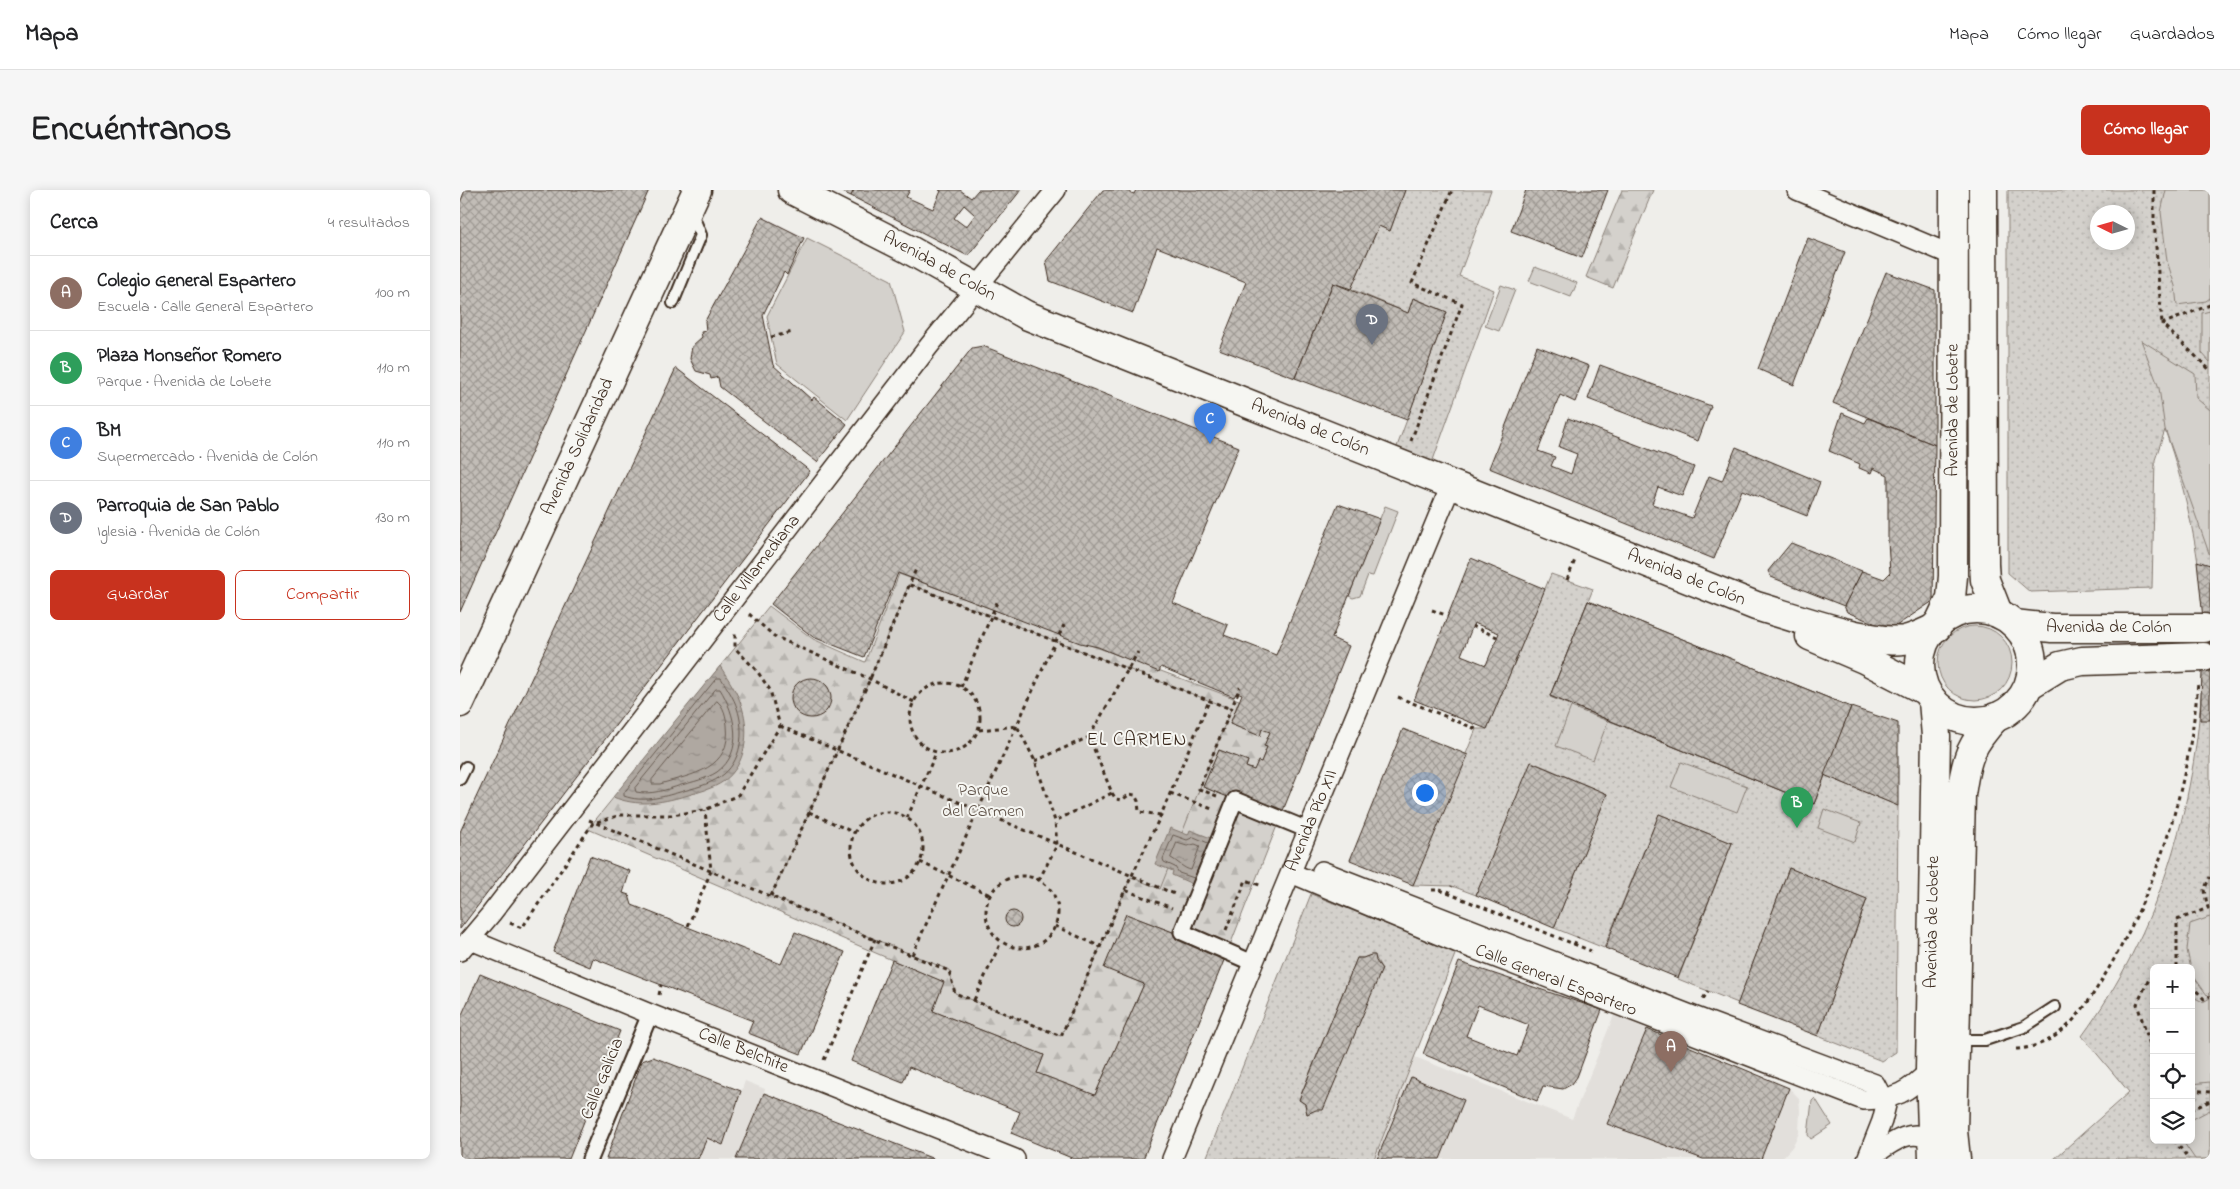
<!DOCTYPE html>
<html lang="es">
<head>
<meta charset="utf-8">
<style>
	:root { --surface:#fff; --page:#f6f6f6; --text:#202124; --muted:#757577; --line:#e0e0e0; --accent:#c8321e }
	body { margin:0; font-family:"Indie Flower",sans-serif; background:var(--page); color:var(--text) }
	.controls { position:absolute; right:15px; bottom:15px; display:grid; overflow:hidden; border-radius:8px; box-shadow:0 2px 12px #0003 }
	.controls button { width:45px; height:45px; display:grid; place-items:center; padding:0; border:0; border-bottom:1px solid var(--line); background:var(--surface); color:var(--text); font:25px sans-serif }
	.compass { position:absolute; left:1630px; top:15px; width:45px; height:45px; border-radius:50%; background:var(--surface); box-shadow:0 2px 12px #0003; rotate:275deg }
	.you { position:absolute; left:964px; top:602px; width:18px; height:18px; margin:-12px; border:4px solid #fff; border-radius:50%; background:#1a73e8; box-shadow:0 0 0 8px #1a73e833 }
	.badge { display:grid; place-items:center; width:32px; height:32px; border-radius:50%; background:var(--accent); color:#fff; font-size:16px; font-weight:700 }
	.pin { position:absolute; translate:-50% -41px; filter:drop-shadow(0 1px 2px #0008) }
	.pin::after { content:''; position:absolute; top:26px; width:18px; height:15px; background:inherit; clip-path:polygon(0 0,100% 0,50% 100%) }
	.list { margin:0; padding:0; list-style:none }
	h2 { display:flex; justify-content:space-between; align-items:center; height:65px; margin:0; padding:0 20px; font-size:21px }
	h2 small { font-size:16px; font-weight:400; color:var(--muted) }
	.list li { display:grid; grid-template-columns:32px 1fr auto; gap:15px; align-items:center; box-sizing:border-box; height:75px; padding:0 20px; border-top:1px solid var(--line) }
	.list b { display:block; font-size:19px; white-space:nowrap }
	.list p { margin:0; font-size:16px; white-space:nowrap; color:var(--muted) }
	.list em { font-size:16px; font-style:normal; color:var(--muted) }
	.actions { display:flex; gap:10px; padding:15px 20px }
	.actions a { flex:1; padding:11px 0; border:1px solid var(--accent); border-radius:8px; text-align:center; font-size:18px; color:var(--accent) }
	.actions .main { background:var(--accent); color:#fff }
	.icon { flex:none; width:28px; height:28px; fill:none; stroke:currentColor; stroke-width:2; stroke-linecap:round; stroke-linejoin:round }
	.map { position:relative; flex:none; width:1750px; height:969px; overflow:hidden; border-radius:8px }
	header { display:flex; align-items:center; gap:30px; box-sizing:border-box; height:70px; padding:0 25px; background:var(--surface); border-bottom:1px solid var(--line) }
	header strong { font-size:24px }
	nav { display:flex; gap:28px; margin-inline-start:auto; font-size:18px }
	.intro { display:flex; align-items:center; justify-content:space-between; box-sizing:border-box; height:120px; padding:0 30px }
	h1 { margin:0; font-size:35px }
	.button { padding:12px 22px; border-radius:8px; background:var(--accent); color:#fff; font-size:18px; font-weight:700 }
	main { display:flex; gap:30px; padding:0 30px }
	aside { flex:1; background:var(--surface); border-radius:8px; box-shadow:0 2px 12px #0003 }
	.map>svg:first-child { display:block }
	.built { fill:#e2dfdb }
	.grass { fill:url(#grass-dots); stroke:#887e75; fill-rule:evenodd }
	.forest { fill:url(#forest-firs); stroke:#887e75 }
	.garden { fill:#d4d1cc; stroke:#887e75 }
	.water { fill:url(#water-ripples); stroke:#81766d }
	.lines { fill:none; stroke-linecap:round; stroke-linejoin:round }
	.shore { stroke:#695c52; stroke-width:1 }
	.building { fill:url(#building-cross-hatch); stroke:#3b2a1e; fill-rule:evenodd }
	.service-casing { stroke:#3b2a1e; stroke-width:14 }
	.pedestrian-casing { stroke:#3b2a1e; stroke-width:19 }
	.minor-casing { stroke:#3b2a1e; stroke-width:22 }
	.secondary-casing { stroke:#3b2a1e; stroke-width:31 }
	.path { stroke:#3b2a1e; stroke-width:3; stroke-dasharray:4 4; stroke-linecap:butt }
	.service { stroke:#f6f6f2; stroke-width:10 }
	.pedestrian { stroke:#f6f6f2; stroke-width:15 }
	.minor { stroke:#f6f6f2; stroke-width:19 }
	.secondary { stroke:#f6f6f2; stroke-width:28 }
	.labels { text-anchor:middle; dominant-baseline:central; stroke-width:4; stroke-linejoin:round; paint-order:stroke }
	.street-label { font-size:18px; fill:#3b2a1e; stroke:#f6f6f2 }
	.park-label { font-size:18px; fill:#61544a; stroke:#f6f6f2 }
	.neighbourhood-label { font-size:19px; letter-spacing:1px; fill:#3b2a1e; stroke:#f6f6f2 }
</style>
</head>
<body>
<header>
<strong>Mapa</strong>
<nav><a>Mapa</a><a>Cómo llegar</a><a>Guardados</a></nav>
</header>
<div class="intro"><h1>Encuéntranos</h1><a class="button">Cómo llegar</a></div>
<main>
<aside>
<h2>Cerca<small>4 resultados</small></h2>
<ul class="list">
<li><span class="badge" style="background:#8d6e63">A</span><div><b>Colegio General Espartero</b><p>Escuela · Calle General Espartero</p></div><em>100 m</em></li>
<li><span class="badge" style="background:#2e9e5b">B</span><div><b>Plaza Monseñor Romero</b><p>Parque · Avenida de Lobete</p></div><em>110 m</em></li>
<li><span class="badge" style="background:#3f7fe0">C</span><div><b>BM</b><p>Supermercado · Avenida de Colón</p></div><em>110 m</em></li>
<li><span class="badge" style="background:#6b7280">D</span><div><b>Parroquia de San Pablo</b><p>Iglesia · Avenida de Colón</p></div><em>130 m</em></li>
</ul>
<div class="actions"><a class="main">Guardar</a><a>Compartir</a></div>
</aside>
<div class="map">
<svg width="1750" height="969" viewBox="0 0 1750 969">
	<defs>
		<pattern id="grass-dots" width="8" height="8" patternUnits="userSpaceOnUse" patternTransform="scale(1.25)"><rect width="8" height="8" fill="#d4d1cc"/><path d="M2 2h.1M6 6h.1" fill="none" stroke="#b7b4af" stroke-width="1.8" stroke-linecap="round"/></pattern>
		<pattern id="forest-firs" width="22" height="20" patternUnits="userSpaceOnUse" patternTransform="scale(1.25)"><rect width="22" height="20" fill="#d4d1cc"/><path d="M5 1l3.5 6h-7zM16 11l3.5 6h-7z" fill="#b7b4af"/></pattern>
		<pattern id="water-ripples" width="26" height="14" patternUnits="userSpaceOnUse" patternTransform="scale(1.25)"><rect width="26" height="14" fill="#afa8a1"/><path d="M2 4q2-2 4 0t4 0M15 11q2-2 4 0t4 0" fill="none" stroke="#908983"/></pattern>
		<pattern id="building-cross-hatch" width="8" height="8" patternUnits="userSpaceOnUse" patternTransform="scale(1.25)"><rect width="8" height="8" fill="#c2bdb7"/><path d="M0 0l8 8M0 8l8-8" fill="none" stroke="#9f9a94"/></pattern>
	</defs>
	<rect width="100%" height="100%" fill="#efeeea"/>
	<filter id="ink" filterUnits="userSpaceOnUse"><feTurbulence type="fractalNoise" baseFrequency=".02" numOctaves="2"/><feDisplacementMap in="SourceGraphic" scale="10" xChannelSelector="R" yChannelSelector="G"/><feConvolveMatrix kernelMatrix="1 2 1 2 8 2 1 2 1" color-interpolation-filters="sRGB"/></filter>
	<g filter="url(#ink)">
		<g class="built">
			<polygon points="1154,825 1329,898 1339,908 1340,920 1339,943 1332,957 1321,969 914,969 955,867 1112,929"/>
			<polygon points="285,891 305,899 276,969 238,969 247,948 263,955"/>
		</g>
		<g class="grass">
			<polygon points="945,0 1031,0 999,86 1034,100 968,284 932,270 987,122 954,108 948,123 891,99 919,36 930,41"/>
			<path d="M1548 0H1750V969H1594L1669 902 1622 846C1698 742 1736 617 1742 489 1743 472 1745 454 1744 436 1741 369 1727 303 1705 240L1695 270 1692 398 1570 402 1548 383ZM1638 22H1668V52H1638ZM1694 778H1731V950H1694Z"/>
			<polygon points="1091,384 1133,399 1090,507 1353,613 1364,585 1438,616 1436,862 1422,871 1358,846 1407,709 1329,678 1278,813 1218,789 1272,653 1199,624 1144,758 1094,738 1147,604 1072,572 1016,705 992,696 953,695 1016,539 1027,539"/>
			<path d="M851 704 996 762 914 969H746ZM911 765H914L922 779 853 921 847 924 845 914 839 909 897 768H903Z"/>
		</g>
		<g class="forest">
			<polygon points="1162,0 1193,0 1153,98 1126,87"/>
			<polygon points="439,384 779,510 770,534 799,545 802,539 810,542 804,556 807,557 801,572 794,580 786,577 788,571 759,560 744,597 820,628 767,763 666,724 645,778 684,794 635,905 577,883 584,865 473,821 483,792 128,639 309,416 353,449 405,472"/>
		</g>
		<g class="garden">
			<polygon points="1706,0 1750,0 1750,108 1746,111 1717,115 1715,96 1707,71 1701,22"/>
			<polygon points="347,48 431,90 445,142 387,230 317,174 311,147 307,126"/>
			<polygon points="1075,77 1117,93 1111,107 1069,91"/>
			<polygon points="1041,95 1055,100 1039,141 1025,136"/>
			<polygon points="1750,121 1750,172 1742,163 1742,123"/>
			<polygon points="1681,150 1735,184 1736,208 1750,220 1750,366 1705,239 1699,198"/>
			<polygon points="925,316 938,321 913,386 908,385 900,406 893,408 889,406"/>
			<polygon points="449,394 771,519 700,699 671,687 601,846 495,803 489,780 311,706 410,489"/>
			<circle cx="1515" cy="473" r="37"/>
			<polygon points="1111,517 1148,531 1133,570 1096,556"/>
			<polygon points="1221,572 1287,596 1277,622 1211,597"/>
			<polygon points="1364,619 1401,633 1395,652 1358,638"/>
			<polygon points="1750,727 1750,802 1747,805 1732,784 1727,760 1730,734"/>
			<polygon points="1731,806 1743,812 1750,808 1750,892 1731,894"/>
			<polygon points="1355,908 1372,935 1351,949 1348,945 1352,911"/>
			<polygon points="1750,920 1750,969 1735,969 1722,950 1731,950 1731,930"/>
		</g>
		<g class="water">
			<path d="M260 476C268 489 278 503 282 517 290 542 286 575 264 591 253 599 238 602 225 606 199 613 178 617 153 607Z"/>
			<polygon points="710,638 728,645 730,640 756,650 737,696 712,685 713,681 695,674"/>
		</g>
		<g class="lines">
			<g class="shore">
				<path d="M257 488H261C267 498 274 508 277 518 285 541 282 573 260 587 248 595 234 598 220 602 202 607 183 613 164 606V603Z"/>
				<path d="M256 499H260C275 523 285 562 257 582 246 589 233 592 221 595 206 600 191 605 176 602L175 598Z"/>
				<path d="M257 511C264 516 266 527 267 535 272 580 232 584 200 594H192V590Z"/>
				<path d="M717 653 727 656 735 654 740 656 731 680C724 679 717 671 711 668Z"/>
				<polyline points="734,688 719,683 715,677 704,672 703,669 713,645 727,650 734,647 748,653"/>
			</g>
		</g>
		<g class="building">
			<polygon points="5,0 189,0 0,422 0,13"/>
			<polygon points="378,0 394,0 391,6"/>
			<path d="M394 0H450L446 7 473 19 481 1 479 0H500L511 8 518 0H561L508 66 391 6ZM504 15 515 25 506 37 494 28Z"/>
			<polygon points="643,0 663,0 674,4 676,0 945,0 930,41 919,36 891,99 873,93 835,188 759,159 786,92 697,57 673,123 590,91 586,71"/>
			<polygon points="1066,0 1148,0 1122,68 1051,41"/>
			<polygon points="302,27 344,48 327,85 324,82 303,125 313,175 352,210 354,207 387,234 357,272 260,197 258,187 251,189 250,185 236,181 230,169 232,156 242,147 241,142 246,141 245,131"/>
			<polygon points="1348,48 1385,62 1334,195 1298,179"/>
			<polygon points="1426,82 1475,100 1475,255 1373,213"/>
			<polygon points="873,93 948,123 953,108 987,122 947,230 835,188"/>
			<polygon points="523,156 779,257 713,413 768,435 764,445 816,465 878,314 920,329 872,448 889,456 820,628 743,597 759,560 788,571 786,577 794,580 798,571 801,572 807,557 804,556 810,542 802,539 800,546 770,534 782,504 777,502 774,507 701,477 699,482 638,457 620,453 438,383 404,467 353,447 311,414 512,158"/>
			<polygon points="1077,156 1129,176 1115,212 1100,205 1078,261 1095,267 1091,276 1111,284 1117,264 1099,257 1108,228 1234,277 1222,306 1198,297 1192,314 1232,328 1249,286 1262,291 1276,257 1360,292 1347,326 1282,300 1254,369 1029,278"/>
			<polygon points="1140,175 1251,216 1238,251 1128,209"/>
			<polygon points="216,178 350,281 0,739 0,642"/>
			<polygon points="1382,223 1405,233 1408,228 1475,255 1473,411 1433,438 1423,437 1387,422 1384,416 1402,381 1424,389 1430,383 1428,351 1428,285 1413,278 1411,283 1399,278 1400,274 1369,261"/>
			<polygon points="1331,353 1402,381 1384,416 1311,387 1308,381"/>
			<path d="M1011 368 1085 399 1027 539 954 510ZM1014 433 1039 443 1026 475 1001 465Z"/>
			<polygon points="1737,371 1750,375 1750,530 1740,530 1744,438"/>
			<path d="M1128 411 1391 517 1354 614 1090 506ZM1153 466 1164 471 1166 467 1192 477 1181 504 1155 493 1157 489 1146 485ZM1228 492 1245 499 1235 525 1217 518 1220 510 1215 508 1219 495 1225 498ZM1268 507 1303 521 1293 548 1257 534ZM1317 527 1353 542 1342 570 1305 554Z"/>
			<polygon points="1128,411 1391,517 1354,614 1090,506"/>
			<circle cx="351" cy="508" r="20"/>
			<polygon points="1391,517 1438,533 1438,616 1364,585"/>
			<polygon points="943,539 1008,565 953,695 890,670"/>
			<polygon points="1071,572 1147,604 1094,738 1016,705"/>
			<polygon points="1199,624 1272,653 1218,788 1145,758"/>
			<polygon points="130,666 170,681 163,703 169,705 172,715 321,774 335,742 385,762 341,864 288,843 293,831 133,768 130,777 93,762"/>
			<polygon points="1329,678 1407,709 1358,846 1277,815"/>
			<circle cx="553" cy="729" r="8"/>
			<polygon points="666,724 767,763 683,969 614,969 551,943 560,922 449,877 443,892 391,871 432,770 484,792 473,821 584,865 577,883 635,905 684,794 644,778"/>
			<polygon points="911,765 915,765 916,771 922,779 863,920 856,920 847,924 845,914 839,910 897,768 903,768"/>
			<path d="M999 772 1142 820 1117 887 1112 894 1103 899 1083 896 1077 911 963 864ZM1018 815 1069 835 1057 866 1006 846Z"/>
			<polygon points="20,784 160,841 109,969 0,969 0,829"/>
			<polygon points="1187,839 1329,898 1301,969 1243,969 1147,934"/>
			<polygon points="193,867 281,901 263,955 247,948 238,969 146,969 182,871"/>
			<polygon points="951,887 1004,910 980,969 917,969"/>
			<polygon points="304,903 474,969 276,969"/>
		</g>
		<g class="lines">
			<g class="service-casing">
				<g id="service">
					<polyline points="213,113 241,45 231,21"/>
					<polyline points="0,589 6,577"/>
					<polyline points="1496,850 1525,850 1564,837 1595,817"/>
				</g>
			</g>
			<g class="pedestrian-casing">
				<g id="pedestrian">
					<polygon points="775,610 848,640 793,773 722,742"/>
					<polyline points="130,969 190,824"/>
				</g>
			</g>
			<g class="minor-casing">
				<g id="minor">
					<polyline points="1337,0 1494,66"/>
					<polyline points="862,681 1236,827 1415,894 1426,915 1422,931 1407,969"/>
					<path id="s1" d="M831 683 1003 755 1403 910C1436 909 1447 903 1470 880"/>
					<path id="s2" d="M11 750 190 824 555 969"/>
					<path id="s3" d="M0 761 31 724 469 156 596 0"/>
					<path id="s4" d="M712 969 992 293"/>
					<path d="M1408 969C1425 958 1452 933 1471 952"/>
				</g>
			</g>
			<g class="secondary-casing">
				<g id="secondary">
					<path id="s5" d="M332 0 448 59 566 125 1296 416C1331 426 1411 455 1444 450 1455 448 1466 442 1477 437"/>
					<polyline points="1523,0 1524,374 1525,390 1538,423"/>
					<circle cx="1516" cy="475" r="56"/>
					<path id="s6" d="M1554 434 1592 438H1744"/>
					<path id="s7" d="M1477 437 1491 408 1493 386 1494 0"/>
					<polyline points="1350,446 1404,469 1464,500"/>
					<polyline points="1569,495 1600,476 1622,471 1744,467"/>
					<polyline points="1473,511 1476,546 1470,880 1473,969"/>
					<path id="s8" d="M0 513 237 0"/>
					<path d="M1496 969 1493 941 1501 605C1506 568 1510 555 1536 527"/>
				</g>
			</g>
			<g class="path">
				<polyline points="1694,0 1694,31 1702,134"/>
				<polyline points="1750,115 1702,134 1750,180"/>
				<polyline points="311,147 333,142"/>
				<polyline points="951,251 1002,114 952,93 992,0"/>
				<polyline points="1107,390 1115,370"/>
				<polyline points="450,395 771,519"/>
				<polyline points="972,420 988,426"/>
				<polyline points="289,424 314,446 410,489 454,512"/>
				<polyline points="1012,436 1037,447"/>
				<circle cx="485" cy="528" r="35"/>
				<polyline points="501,497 538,410"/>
				<polyline points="938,507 1016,539"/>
				<polyline points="320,536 717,705"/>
				<polyline points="519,540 557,536 575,571 595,631 652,603 629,547 575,571"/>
				<polyline points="629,547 678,462"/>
				<polyline points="652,603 656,609 662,610 670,604 675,605 678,611 679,622 701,625"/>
				<polyline points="710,603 752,619"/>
				<polyline points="757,606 739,599 780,497"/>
				<polyline points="349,622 395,643"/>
				<circle cx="427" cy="658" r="36"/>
				<polyline points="447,628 476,563"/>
				<polyline points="129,630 489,781 495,803 601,846 665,700 712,718"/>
				<polyline points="460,672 530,705"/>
				<circle cx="562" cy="722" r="36"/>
				<polyline points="579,690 597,655 595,631"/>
				<polyline points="665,700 701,625 749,511"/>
				<polyline points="972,700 980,700 1131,761"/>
				<polyline points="988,704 992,696"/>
				<polyline points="311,706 410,489 456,379"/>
				<polyline points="50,733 62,738 133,633 161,625 212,625 245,620 278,605 320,536 310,500 297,481 275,458 275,444"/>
				<polyline points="228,736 251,681 245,620"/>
				<polyline points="595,736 641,757"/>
				<polyline points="766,740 786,690 802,696"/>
				<polyline points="1114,755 1118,747"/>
				<polyline points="452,765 589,465 604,435"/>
				<polyline points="1717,778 1717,730 1748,718 1744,700 1750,687"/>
				<polyline points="1694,786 1690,787 1677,814 1694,867"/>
				<polyline points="1731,795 1744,809 1750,806"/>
				<polyline points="199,805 201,795"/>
				<polyline points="1243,809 1248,801"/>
				<polyline points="514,810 541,752"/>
				<path d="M1556 859C1603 857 1628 814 1649 778 1700 691 1729 594 1738 493"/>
				<polyline points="364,870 415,749"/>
				<polyline points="1731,900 1750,902"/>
				<polyline points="1731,920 1750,911"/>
				<polyline points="1714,950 1729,969"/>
			</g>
			<use href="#service" class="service"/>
			<use href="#pedestrian" class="pedestrian"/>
			<use href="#minor" class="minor"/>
			<use href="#secondary" class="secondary"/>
		</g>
	</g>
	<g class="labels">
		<g class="street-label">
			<text stroke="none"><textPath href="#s5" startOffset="166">Avenida de Colón</textPath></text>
			<text stroke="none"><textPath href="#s7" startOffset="220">Avenida de Lobete</textPath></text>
			<text stroke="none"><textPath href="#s5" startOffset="571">Avenida de Colón</textPath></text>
			<text stroke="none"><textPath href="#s8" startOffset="282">Avenida Solidaridad</textPath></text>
			<text stroke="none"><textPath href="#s3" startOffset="484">Calle Villamediana</textPath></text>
			<text stroke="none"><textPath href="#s5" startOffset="976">Avenida de Colón</textPath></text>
			<text stroke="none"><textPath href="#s6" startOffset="95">Avenida de Colón</textPath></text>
			<text stroke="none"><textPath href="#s4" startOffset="366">Avenida Pío XII</textPath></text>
			<text transform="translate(1473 732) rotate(-89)">Avenida de Lobete</text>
			<text stroke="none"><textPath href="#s1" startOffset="286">Calle General Espartero</textPath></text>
			<text stroke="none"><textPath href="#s2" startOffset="294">Calle Belchite</textPath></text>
			<text transform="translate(143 889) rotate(-68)">Calle Galicia</text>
		</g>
		<g class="park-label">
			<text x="523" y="601">Parque<tspan x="523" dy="21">del Carmen</tspan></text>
		</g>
		<g class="neighbourhood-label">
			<text x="677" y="550">EL CARMEN</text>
		</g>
	</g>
</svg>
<div class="controls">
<button>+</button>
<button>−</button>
<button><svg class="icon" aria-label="locate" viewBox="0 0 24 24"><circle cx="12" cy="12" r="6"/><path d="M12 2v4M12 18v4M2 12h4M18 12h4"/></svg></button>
<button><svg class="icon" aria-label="layers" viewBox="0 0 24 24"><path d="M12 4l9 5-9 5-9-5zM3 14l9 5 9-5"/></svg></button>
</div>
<svg class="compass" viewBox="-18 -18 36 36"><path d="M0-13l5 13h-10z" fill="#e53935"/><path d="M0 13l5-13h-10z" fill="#757577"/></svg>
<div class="you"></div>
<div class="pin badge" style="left:1211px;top:882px;background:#8d6e63">A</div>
<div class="pin badge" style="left:1337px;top:638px;background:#2e9e5b">B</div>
<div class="pin badge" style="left:750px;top:254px;background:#3f7fe0">C</div>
<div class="pin badge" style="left:912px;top:155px;background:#6b7280">D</div>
</div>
</main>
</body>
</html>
